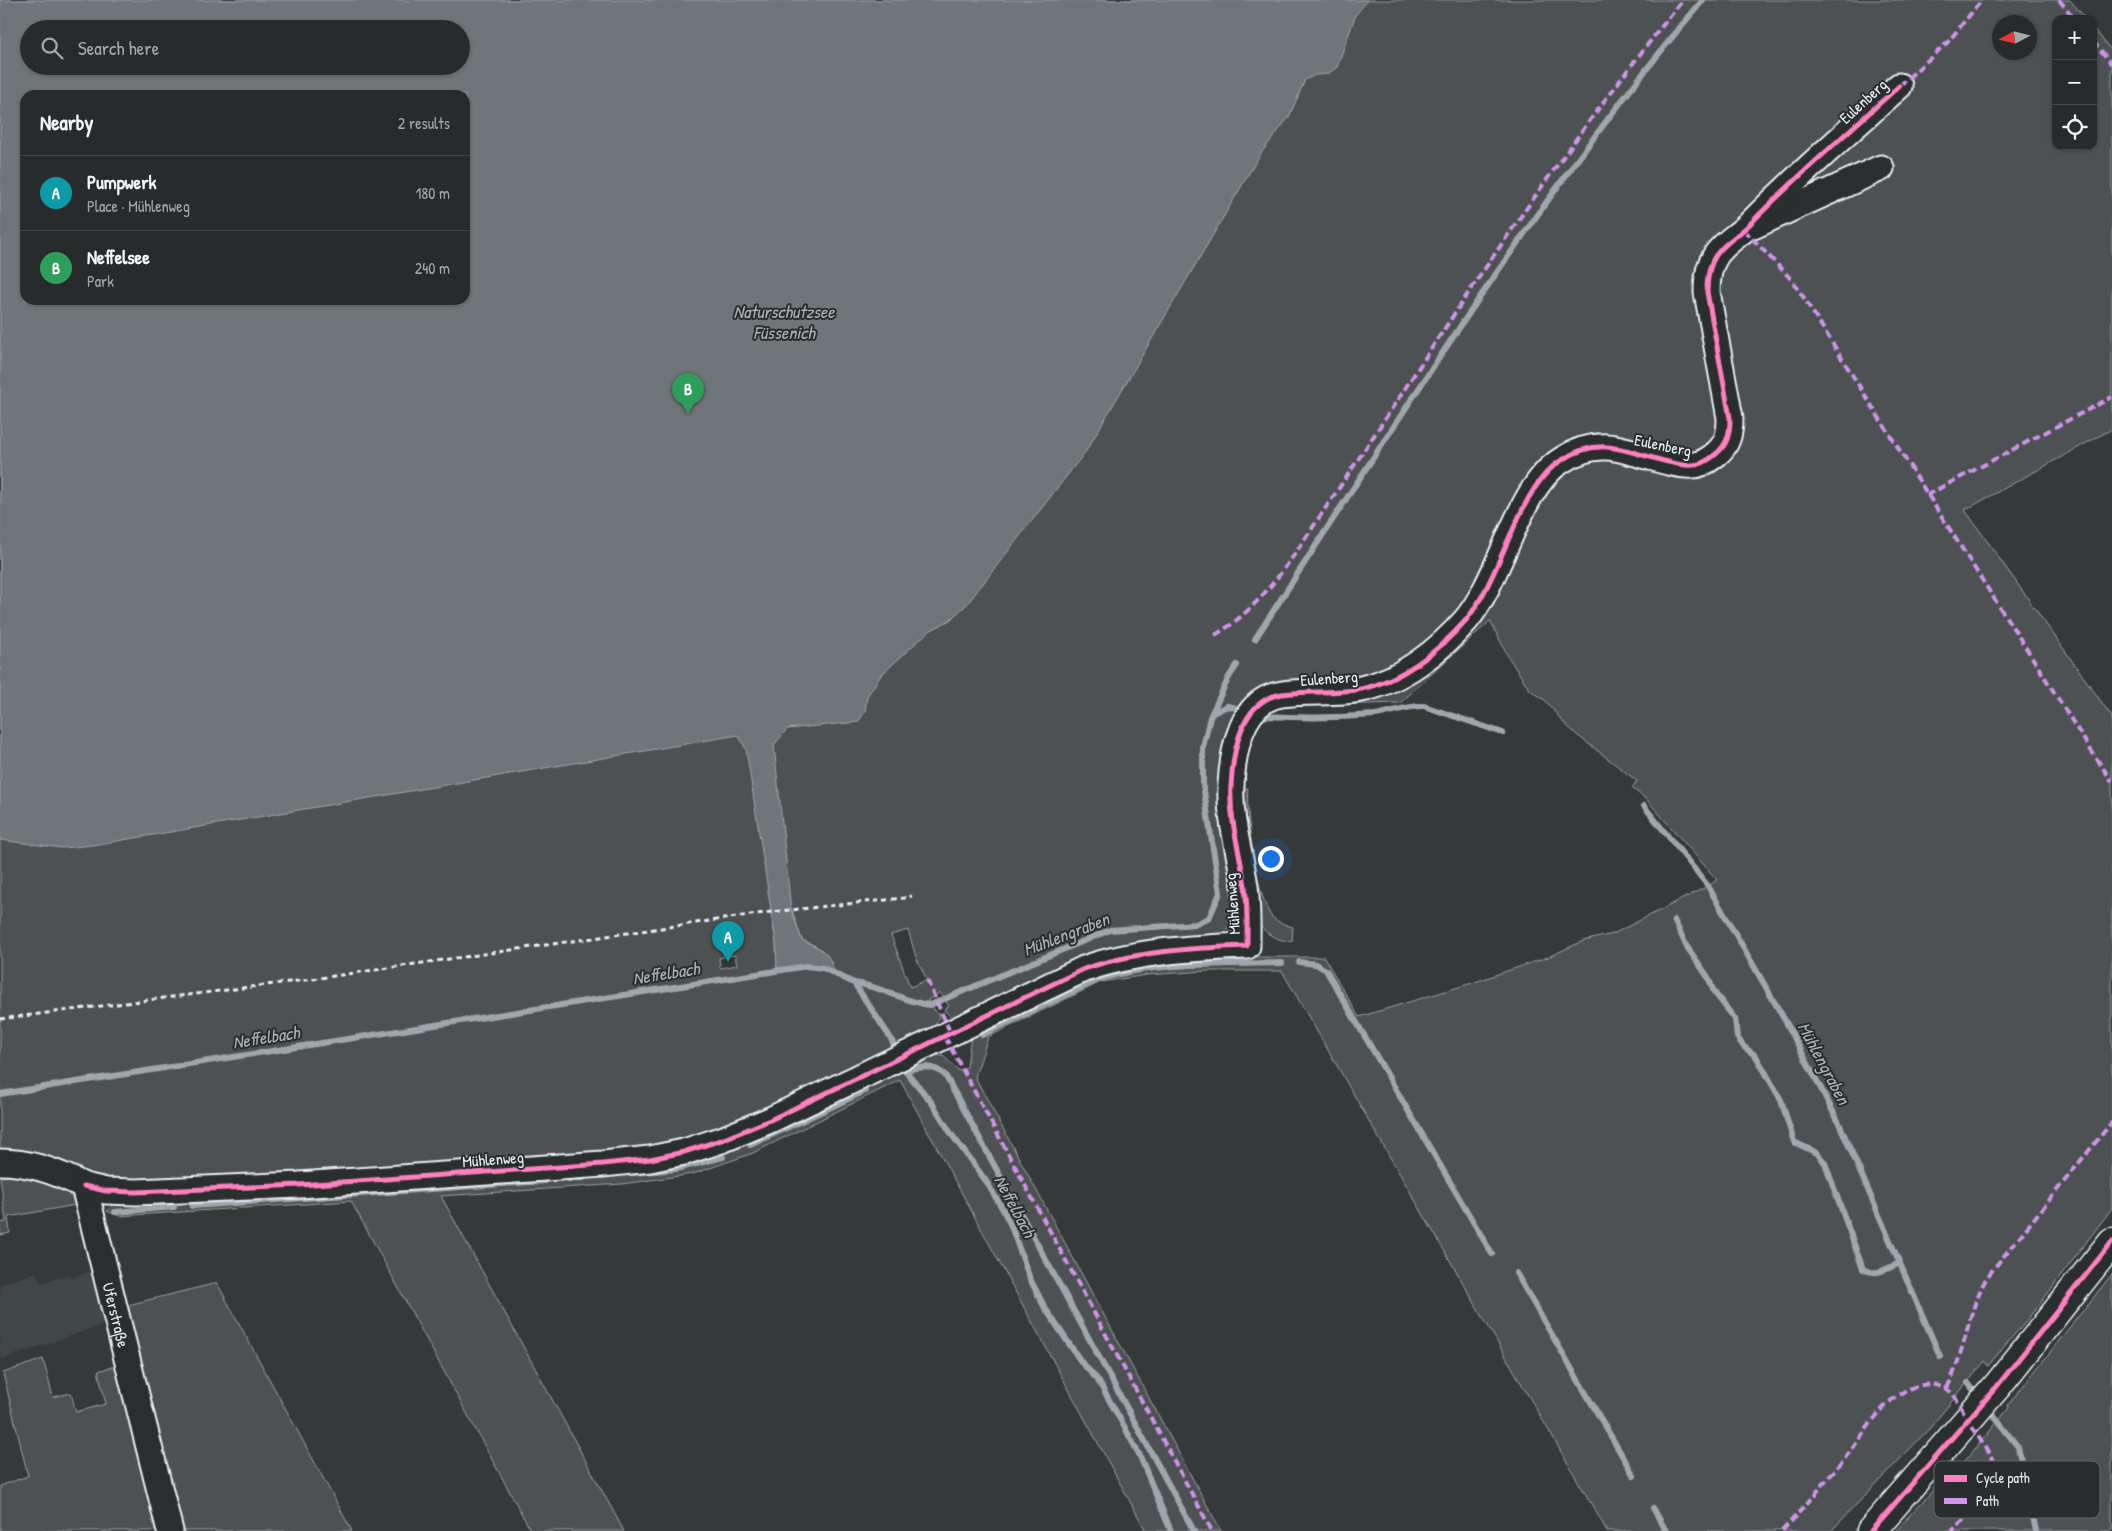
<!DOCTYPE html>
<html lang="en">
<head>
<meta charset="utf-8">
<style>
	:root { --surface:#282b2c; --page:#303334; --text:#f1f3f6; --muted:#a5a7a9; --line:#444748; --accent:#ff9aa2 }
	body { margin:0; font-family:"Patrick Hand",sans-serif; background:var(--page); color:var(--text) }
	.controls { position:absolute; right:15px; top:15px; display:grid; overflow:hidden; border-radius:10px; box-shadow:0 1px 4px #0004 }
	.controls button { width:45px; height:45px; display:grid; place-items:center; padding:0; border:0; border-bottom:1px solid var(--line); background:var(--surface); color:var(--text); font:25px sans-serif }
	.compass { position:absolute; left:1992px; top:15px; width:45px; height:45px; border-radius:50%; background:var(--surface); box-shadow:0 1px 4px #0004; rotate:263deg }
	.you { position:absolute; left:1270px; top:858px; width:18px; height:18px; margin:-12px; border:4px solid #fff; border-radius:50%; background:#1a73e8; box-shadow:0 0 0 8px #1a73e833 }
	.badge { display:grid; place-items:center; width:32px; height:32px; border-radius:50%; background:var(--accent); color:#fff; font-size:16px; font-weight:700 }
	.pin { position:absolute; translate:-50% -41px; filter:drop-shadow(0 1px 2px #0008) }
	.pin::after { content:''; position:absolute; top:26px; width:18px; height:15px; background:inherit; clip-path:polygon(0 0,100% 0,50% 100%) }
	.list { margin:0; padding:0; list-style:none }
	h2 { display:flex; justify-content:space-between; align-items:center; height:65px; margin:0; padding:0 20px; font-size:21px }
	h2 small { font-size:16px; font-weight:400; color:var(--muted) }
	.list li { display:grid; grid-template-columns:32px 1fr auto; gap:15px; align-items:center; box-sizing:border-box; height:75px; padding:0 20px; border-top:1px solid var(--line) }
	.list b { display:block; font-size:19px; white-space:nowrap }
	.list p { margin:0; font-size:16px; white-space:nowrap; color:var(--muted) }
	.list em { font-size:16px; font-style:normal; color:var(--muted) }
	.icon { flex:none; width:28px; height:28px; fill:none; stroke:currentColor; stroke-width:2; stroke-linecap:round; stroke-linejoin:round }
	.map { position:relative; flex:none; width:2112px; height:1531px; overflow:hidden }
	.search { position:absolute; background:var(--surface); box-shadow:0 1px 4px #0004; left:20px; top:20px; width:450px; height:55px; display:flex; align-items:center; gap:12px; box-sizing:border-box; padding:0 18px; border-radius:28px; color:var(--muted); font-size:19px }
	.panel { position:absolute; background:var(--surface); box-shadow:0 1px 4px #0004; left:20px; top:90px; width:450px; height:215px; border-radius:15px }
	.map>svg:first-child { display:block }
	.built { fill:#424647 }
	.green { fill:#4d5152; stroke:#9aa1a5; fill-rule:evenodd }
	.water { fill:#707579; stroke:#a0a7ac; fill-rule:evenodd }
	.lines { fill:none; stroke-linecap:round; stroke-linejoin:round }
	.stream { stroke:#a0a7ac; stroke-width:6 }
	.minor-casing { stroke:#e8f1f8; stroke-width:29 }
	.major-casing { stroke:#e8f1f8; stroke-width:31 }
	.path { stroke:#e8f1f8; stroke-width:3; stroke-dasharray:5 4; stroke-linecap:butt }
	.minor { stroke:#2a2d2e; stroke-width:25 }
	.major { stroke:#2a2d2e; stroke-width:28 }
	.quiet { stroke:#d193ec; stroke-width:4; stroke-dasharray:8 4; stroke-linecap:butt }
	.cycleway-casing { stroke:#2a2d2e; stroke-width:8 }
	.cycleway { stroke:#ff80c0; stroke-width:5 }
	.labels { text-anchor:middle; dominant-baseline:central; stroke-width:4; stroke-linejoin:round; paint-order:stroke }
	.street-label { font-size:16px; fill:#e8f1f8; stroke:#2a2d2e }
	.water-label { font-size:18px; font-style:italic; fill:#acb3b8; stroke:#2a2d2e }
	.key { fill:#2a2d2e; stroke:#63686b; stroke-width:1 }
	.key-label { font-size:14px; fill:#e8f1f8 }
</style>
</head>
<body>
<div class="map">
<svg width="2112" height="1531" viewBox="0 0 2112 1531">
	<rect width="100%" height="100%" fill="#35393a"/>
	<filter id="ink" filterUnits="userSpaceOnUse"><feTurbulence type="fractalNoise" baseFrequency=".02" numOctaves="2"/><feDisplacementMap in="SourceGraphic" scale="10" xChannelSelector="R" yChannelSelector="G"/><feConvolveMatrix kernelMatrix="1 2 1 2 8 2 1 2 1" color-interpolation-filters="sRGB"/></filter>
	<g filter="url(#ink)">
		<polygon class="built" points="95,1270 108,1323 0,1360 0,1285 36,1272 41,1283 69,1274 71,1278"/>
		<g class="green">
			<path d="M0 0H2070L2086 19H2056V146H2093V28L2112 51V429L1965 510 2112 717V1208L2039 1305 1988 1366 1985 1361 1929 1429 1831 1531H1607L1282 971H1206L1147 975 1101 982 988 1037 975 1077 1221 1531H1146L900 1080 753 1153 693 1174 622 1184 441 1196 624 1531H531L351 1201 119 1216 107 1211C110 1207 114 1203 119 1202 132 1199 164 1196 174 1203L196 1197 223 1195 630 1167 681 1158 734 1142 888 1071 890 1073 926 1054 943 1056 959 1071 967 1067 971 1035 973 1030 978 1025 1082 975 1104 967 1131 962 1182 957H1324L1359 1017 1469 984 1548 957 1583 941 1613 934 1708 886 1717 880 1648 801 1632 788 1637 781 1577 735 1563 722 1545 700 1530 690 1509 658 1490 621 1400 703 1272 707 1254 722 1246 739 1241 776C1233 779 1224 781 1220 790 1214 802 1221 818 1225 830 1236 857 1248 898 1232 924 1214 954 1146 948 1114 954 1060 965 1012 1000 962 1020L952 1018 944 1010 949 1006 940 992 928 1000 937 1014 940 1013C936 1027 928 1038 912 1044L911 1042 881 1056V1058L875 1062 759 1120 712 1139 673 1150 622 1157 270 1182 174 1185 118 1182 25 1157 0 1155ZM2000 22H2030V52H2000ZM29 29H461V66H29ZM25 95H465V300H25ZM791 907 802 940C822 948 831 953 834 975 810 963 803 967 777 972L776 942 770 909ZM908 930 916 957 927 980 910 987 891 935ZM735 955 737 965 720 968 719 958Z"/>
			<path d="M1248 788C1245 811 1257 900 1272 917 1277 922 1286 925 1293 927L1292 941C1276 941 1266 934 1257 922L1242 789Z"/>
			<path d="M16 1176C38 1181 66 1182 76 1205L8 1217 10 1233 0 1235V1223L6 1222 0 1177Z"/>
			<polygon points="2112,1274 2112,1531 1895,1531 1952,1470 1955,1473 2009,1408 2008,1405"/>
			<polygon points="217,1283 352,1531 0,1531 0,1486 28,1476 3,1373 43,1359 53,1397 71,1393 76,1412 106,1404 98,1371 118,1365 124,1306"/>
		</g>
		<path class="water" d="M0 0H1368L1356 14 1337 67 1328 74 1315 75 1305 80 1289 117 1261 153 1086 451 967 604 950 620 928 632 882 674 867 696 865 712 858 722 787 729 774 745 791 910 802 940C822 949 831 953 835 976 813 963 801 967 777 972L776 942 746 749 738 735 94 845 62 848 0 840ZM29 29H461V66H29ZM25 95H465V300H25Z"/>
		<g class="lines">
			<g class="stream">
				<path d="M1255 639C1398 421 1535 199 1703 0"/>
				<polyline points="1211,715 1229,677 1237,665"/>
				<path d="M1259 720 1265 716C1301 718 1338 718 1375 715 1391 713 1408 705 1424 706L1503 733"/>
				<polyline points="1644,806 1708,886 1787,1024 1839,1123 1940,1356"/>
				<path d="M1674 920 1687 947 1708 977 1714 992 1735 1019 1737 1037 1744 1047 1756 1056 1781 1100 1794 1142 1817 1153 1825 1163 1863 1269C1877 1277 1887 1268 1900 1263"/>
				<polyline points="1299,962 1316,964 1326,970 1492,1254"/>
				<path d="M854 983C881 986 904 1002 930 1005L1110 930 1196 924 1209 918 1220 893 1203 785V747L1210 717 1213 713 1227 706 1241 709"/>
				<path d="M982 1035 1097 980C1156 961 1221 965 1282 963"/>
				<polyline points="902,1063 905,1070 932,1103 952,1135 986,1181 1002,1208 1011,1226 1030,1279 1045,1308 1082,1363 1097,1379 1119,1417 1139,1454 1171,1531"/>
				<path d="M905 1070C921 1067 932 1064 945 1075L1194 1531"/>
				<polyline points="0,1094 807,966 823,968 854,983 890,1037 898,1053"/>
				<polyline points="750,1145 865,1091"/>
				<polyline points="633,1173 676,1169 723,1157"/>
				<polyline points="569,1179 583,1178"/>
				<polyline points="192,1206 545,1181"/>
				<polyline points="115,1212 174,1207"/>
				<polyline points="1516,1273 1634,1476"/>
				<polyline points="1968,1383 1979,1397"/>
				<polyline points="1987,1407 2018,1447 2036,1531"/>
				<polyline points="1653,1508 1666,1531"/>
			</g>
			<g class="minor-casing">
				<g id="minor">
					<polyline points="1753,226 1881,168"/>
					<path id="s1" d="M0 1162C29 1162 58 1172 84 1186L170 1531"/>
					<path d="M84 1186 106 1191 136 1192 299 1185 603 1164 650 1159 684 1152 724 1139 770 1120 1084 969C1135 951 1194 948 1247 946 1247 924 1248 902 1244 880 1239 849 1229 817 1231 785 1233 750 1241 700 1282 694 1308 690 1335 694 1361 689 1401 681 1439 651 1466 620 1502 577 1518 486 1562 460 1576 451 1591 446 1607 447 1634 449 1670 467 1693 465 1702 465 1710 459 1716 454 1728 444 1730 433 1730 418L1707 292C1707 280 1709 265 1716 255 1725 242 1739 235 1750 224 1797 176 1849 131 1899 86"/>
				</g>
			</g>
			<g class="major-casing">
				<polyline id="major" points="1871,1531 1998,1385 2112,1242"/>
			</g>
			<polyline class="path" points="0,1019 313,979 771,912 904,898 912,896"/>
			<use href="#minor" class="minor"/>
			<use href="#major" class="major"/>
			<g class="quiet">
				<polyline points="2059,0 2075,19"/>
				<polyline points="2093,41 2112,64"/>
				<polyline points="1899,86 1947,43 1982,0"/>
				<path d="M1744 230 1790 278 1804 298C1878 416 1952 534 2028 651 2056 694 2082 739 2112 781"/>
				<polyline points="1927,495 2112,397"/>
				<path d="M1215 635C1266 606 1300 545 1333 497 1378 430 1422 362 1467 295 1535 194 1606 95 1683 0"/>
				<polyline points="927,980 951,1034"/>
				<polyline points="945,1037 1212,1531"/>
				<path d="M1947 1388C1965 1353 1967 1312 1987 1277L2112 1122"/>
				<path d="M1782 1531C1807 1504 1830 1477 1852 1449 1866 1431 1880 1406 1900 1394 1916 1383 1938 1380 1953 1394L1993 1461C1994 1493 1973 1510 1952 1531"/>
			</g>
			<g class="cycleway-casing">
				<g id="cycleway">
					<path d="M84 1186 106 1191 136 1192 299 1185 603 1164 650 1159 684 1152 724 1139 770 1120 1084 969C1135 951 1194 948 1247 946 1247 924 1248 902 1244 880 1239 849 1229 817 1231 785 1233 750 1241 700 1282 694 1308 690 1335 694 1361 689 1401 681 1439 651 1466 620 1502 577 1518 486 1562 460 1576 451 1591 446 1607 447 1634 449 1670 467 1693 465 1702 465 1710 459 1716 454 1728 444 1730 433 1730 418L1707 292C1707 280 1709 265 1716 255 1725 242 1739 235 1750 224 1797 176 1849 131 1899 86"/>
					<polyline points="1871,1531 1998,1385 2112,1242"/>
				</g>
			</g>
			<use href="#cycleway" class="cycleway"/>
		</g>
	</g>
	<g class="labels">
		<g class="street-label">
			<text transform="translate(1863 101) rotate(-42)">Eulenberg</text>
			<text transform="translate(1663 445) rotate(12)">Eulenberg</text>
			<text transform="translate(1329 678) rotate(-4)">Eulenberg</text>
			<text transform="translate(1232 904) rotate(-94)">Mühlenweg</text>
			<text transform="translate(493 1159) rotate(-4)">Mühlenweg</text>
			<text stroke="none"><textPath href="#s1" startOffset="221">Uferstraße</textPath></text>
		</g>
		<g class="water-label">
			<text x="784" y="311">Naturschutzsee<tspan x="784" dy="21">Füssenich</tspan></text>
			<text transform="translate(1066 934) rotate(-21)">Mühlengraben</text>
			<text transform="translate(666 973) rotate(-9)">Neffelbach</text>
			<text transform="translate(266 1037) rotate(-9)">Neffelbach</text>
			<text transform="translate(1824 1063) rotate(62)">Mühlengraben</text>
			<text transform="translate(1015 1206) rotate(62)">Neffelbach</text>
		</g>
	</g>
	<rect x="1934" y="1461" width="166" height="57" rx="8" class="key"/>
	<rect x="1944" y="1475" width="23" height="7" fill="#ff80c0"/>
	<rect x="1944" y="1498" width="23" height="6" fill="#d193ec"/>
	<g class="key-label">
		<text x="1976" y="1483">Cycle path</text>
		<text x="1976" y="1506">Path</text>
	</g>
</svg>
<div class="controls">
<button>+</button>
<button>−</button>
<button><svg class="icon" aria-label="locate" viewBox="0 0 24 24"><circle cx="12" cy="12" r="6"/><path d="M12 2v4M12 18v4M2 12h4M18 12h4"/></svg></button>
</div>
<svg class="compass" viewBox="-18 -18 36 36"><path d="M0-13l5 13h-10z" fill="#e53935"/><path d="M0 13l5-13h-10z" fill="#a5a7a9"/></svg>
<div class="you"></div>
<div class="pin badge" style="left:728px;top:962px;background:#0f9aa8">A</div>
<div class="pin badge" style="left:688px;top:414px;background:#2e9e5b">B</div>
<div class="search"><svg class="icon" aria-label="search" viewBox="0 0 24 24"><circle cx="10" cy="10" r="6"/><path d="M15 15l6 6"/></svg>Search here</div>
<section class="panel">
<h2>Nearby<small>2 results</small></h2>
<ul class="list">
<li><span class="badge" style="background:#0f9aa8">A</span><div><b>Pumpwerk</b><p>Place · Mühlenweg</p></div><em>180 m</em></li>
<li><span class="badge" style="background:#2e9e5b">B</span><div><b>Neffelsee</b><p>Park</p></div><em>240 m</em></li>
</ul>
</section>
</div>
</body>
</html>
